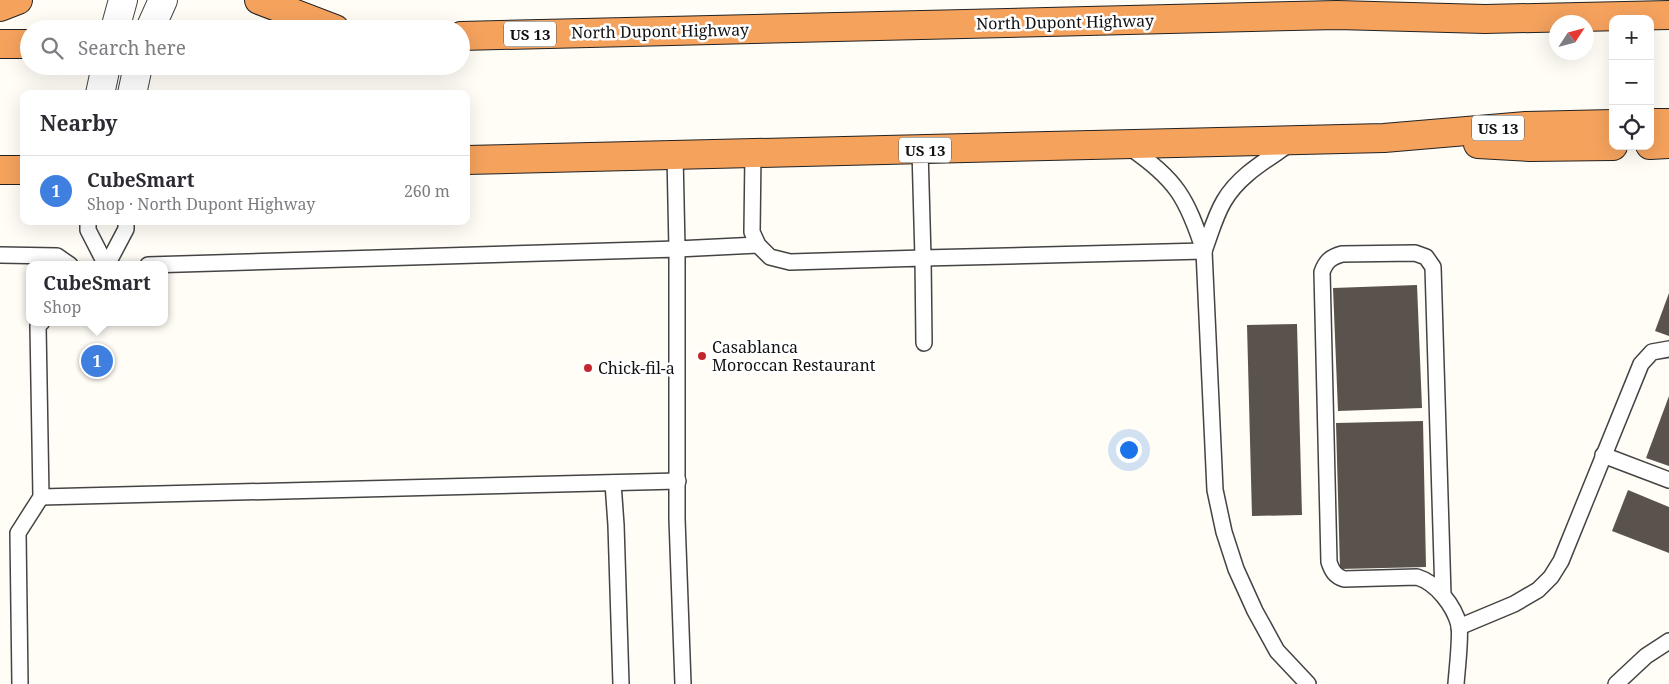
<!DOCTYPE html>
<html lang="en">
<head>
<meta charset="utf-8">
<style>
	:root { --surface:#fff; --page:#f2f2f3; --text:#2b2b33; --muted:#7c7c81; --line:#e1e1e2; --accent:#c4262e }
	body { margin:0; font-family:"Noto Serif",serif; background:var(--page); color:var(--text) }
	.controls { position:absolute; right:15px; top:15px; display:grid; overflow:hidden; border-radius:10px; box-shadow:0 5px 20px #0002 }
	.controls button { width:45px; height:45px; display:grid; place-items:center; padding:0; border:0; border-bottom:1px solid var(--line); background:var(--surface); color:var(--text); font:25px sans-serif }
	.compass { position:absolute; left:1549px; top:15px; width:45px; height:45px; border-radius:50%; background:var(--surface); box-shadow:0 5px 20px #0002; rotate:54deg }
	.you { position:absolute; left:1128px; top:449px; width:18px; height:18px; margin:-12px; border:4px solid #fff; border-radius:50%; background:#1a73e8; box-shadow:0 0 0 8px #1a73e833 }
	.badge { display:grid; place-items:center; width:32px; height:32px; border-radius:50%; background:var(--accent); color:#fff; font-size:16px; font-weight:700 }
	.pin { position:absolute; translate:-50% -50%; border:2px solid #fff; box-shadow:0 1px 5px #0006 }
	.popup { position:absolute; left:26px; top:261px; width:142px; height:65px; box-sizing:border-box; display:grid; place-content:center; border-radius:10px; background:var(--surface); filter:drop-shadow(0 1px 4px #0005); font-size:16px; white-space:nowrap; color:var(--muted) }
	.popup b { font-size:19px; color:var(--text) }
	.popup::after { content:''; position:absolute; left:50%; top:100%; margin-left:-10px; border:10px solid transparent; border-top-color:var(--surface) }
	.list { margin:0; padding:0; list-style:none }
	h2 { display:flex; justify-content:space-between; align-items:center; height:65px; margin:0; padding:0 20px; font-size:21px }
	h2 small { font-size:16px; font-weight:400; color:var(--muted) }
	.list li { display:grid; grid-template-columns:32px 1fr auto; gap:15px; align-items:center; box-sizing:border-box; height:70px; padding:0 20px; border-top:1px solid var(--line) }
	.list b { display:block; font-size:19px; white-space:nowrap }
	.list p { margin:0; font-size:16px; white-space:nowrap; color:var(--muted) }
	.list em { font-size:16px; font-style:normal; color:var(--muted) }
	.icon { flex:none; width:28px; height:28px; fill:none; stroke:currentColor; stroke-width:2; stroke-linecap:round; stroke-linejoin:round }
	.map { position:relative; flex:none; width:1669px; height:684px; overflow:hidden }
	.search { position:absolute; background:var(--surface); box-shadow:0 5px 20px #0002; left:20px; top:20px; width:450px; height:55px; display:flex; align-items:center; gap:12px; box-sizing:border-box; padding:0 18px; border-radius:28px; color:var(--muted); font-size:19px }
	.panel { position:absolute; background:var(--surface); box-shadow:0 5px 20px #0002; left:20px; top:90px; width:450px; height:135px; border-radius:10px }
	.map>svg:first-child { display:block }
	.building { fill:#5a524d }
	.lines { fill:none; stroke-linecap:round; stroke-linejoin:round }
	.lane-casing { stroke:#444; stroke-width:18 }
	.street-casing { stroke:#444; stroke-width:30 }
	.highway-casing { stroke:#222; stroke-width:30 }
	.lane { stroke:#fff; stroke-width:15 }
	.street { stroke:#fff; stroke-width:28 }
	.highway { stroke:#f5a25d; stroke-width:28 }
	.poi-dot { fill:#c4262e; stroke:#fff; stroke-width:2 }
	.labels { text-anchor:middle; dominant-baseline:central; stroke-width:5; stroke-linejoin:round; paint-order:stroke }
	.shield { fill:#fff; stroke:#585858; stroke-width:1 }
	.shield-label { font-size:15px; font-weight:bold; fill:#111 }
	.street-label { font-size:16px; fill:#111; stroke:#fff }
	.poi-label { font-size:16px; fill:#111; stroke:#fff; text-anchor:start }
</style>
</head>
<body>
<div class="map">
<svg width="1669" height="684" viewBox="0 0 1669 684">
	<rect width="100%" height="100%" fill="#fffdf5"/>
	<g class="building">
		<polygon points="1417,285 1422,408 1338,411 1333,288"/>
		<polygon points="1669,293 1669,336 1655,331"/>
		<polygon points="1297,324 1302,515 1252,516 1247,325"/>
		<polygon points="1669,396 1669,466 1646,458"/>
		<polygon points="1423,421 1426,567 1340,569 1336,423"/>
		<polygon points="1628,490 1669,507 1669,553 1612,531"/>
	</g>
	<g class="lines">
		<g class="lane-casing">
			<g id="lane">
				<path d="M1129 147C1176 179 1187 198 1204 251L1215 490 1224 532 1236 569 1255 611 1277 651 1308 684"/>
				<polyline points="920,150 923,258 1204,251"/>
				<polyline points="753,154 752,232 758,245 770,257 790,262 923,258 924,343"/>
				<polyline points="675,155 677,249 758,245"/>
				<polyline points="88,221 88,230 106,265"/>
				<path d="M1204 251C1210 235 1215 216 1224 201 1239 175 1267 160 1291 143"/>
				<polyline points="0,255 57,256 70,265"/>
				<polyline points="107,265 126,229 126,221"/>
				<polyline points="148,265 677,249 677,519 683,684"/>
				<polyline points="1603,455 1669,480"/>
				<polyline points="613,483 616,525 621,684"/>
				<polyline points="41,497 678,481"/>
				<path d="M1443 595 1433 267 1426 257 1415 253 1342 254C1331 257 1326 261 1322 272L1329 562C1332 571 1335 576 1344 579L1417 577C1437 583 1454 606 1459 625 1461 637 1457 670 1456 684"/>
				<polyline points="1459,627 1514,604 1538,590 1551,577 1561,561 1641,364 1652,352 1669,349"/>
				<polyline points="20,684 18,533 41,497 38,326 42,322"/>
				<polyline points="1616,684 1646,656 1669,641"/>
			</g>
		</g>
		<g class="street-casing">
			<g id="street">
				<polyline points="115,29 123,0"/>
				<polyline points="150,29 163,0"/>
				<polyline points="100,94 106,66"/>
				<polyline points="132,94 138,66"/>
			</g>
		</g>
		<g class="highway-casing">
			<g id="highway">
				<polyline points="259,0 335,29"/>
				<polyline points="0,7 18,0"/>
				<polyline points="461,36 1337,15 1485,19 1669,15"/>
				<polyline points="0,44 29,44"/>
				<polyline points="1650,123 1669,123"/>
				<polyline points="1478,144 1530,147 1613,146"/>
				<polyline points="1650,145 1669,144"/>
				<polyline points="466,160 1384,138 1526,126 1613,124"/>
				<polyline points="0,170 24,170"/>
			</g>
		</g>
		<use href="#lane" class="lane"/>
		<use href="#street" class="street"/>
		<use href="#highway" class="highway"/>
	</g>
	<g class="poi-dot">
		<circle cx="702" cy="356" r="5"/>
		<circle cx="588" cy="368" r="5"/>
	</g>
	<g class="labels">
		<g class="shield">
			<rect x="504" y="21.5" width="52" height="25" rx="4"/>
			<rect x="1472" y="115.5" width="52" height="25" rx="4"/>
			<rect x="899" y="137.5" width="52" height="25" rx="4"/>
		</g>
		<g class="shield-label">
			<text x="530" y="34">US 13</text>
			<text x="1498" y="128">US 13</text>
			<text x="925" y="150">US 13</text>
		</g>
		<g class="street-label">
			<text transform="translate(1065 22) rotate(-1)">North Dupont Highway</text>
			<text transform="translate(660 31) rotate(-1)">North Dupont Highway</text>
		</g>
		<g class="poi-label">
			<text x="712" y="347">Casablanca<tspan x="712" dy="18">Moroccan Restaurant</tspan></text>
			<text x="598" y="368">Chick-fil-a</text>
		</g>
	</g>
</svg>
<div class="controls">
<button>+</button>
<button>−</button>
<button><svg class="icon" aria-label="locate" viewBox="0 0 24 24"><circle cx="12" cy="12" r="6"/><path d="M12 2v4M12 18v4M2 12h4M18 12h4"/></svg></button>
</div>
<svg class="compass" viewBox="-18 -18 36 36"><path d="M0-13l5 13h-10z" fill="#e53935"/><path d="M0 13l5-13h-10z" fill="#7c7c81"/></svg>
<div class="you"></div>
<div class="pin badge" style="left:97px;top:361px;background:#3f7fe0">1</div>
<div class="popup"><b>CubeSmart</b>Shop</div>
<div class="search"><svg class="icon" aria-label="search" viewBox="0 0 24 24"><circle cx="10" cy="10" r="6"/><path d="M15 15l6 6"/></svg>Search here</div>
<section class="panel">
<h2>Nearby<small></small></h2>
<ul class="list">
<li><span class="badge" style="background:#3f7fe0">1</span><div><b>CubeSmart</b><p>Shop · North Dupont Highway</p></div><em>260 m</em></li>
</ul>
</section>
</div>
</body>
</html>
